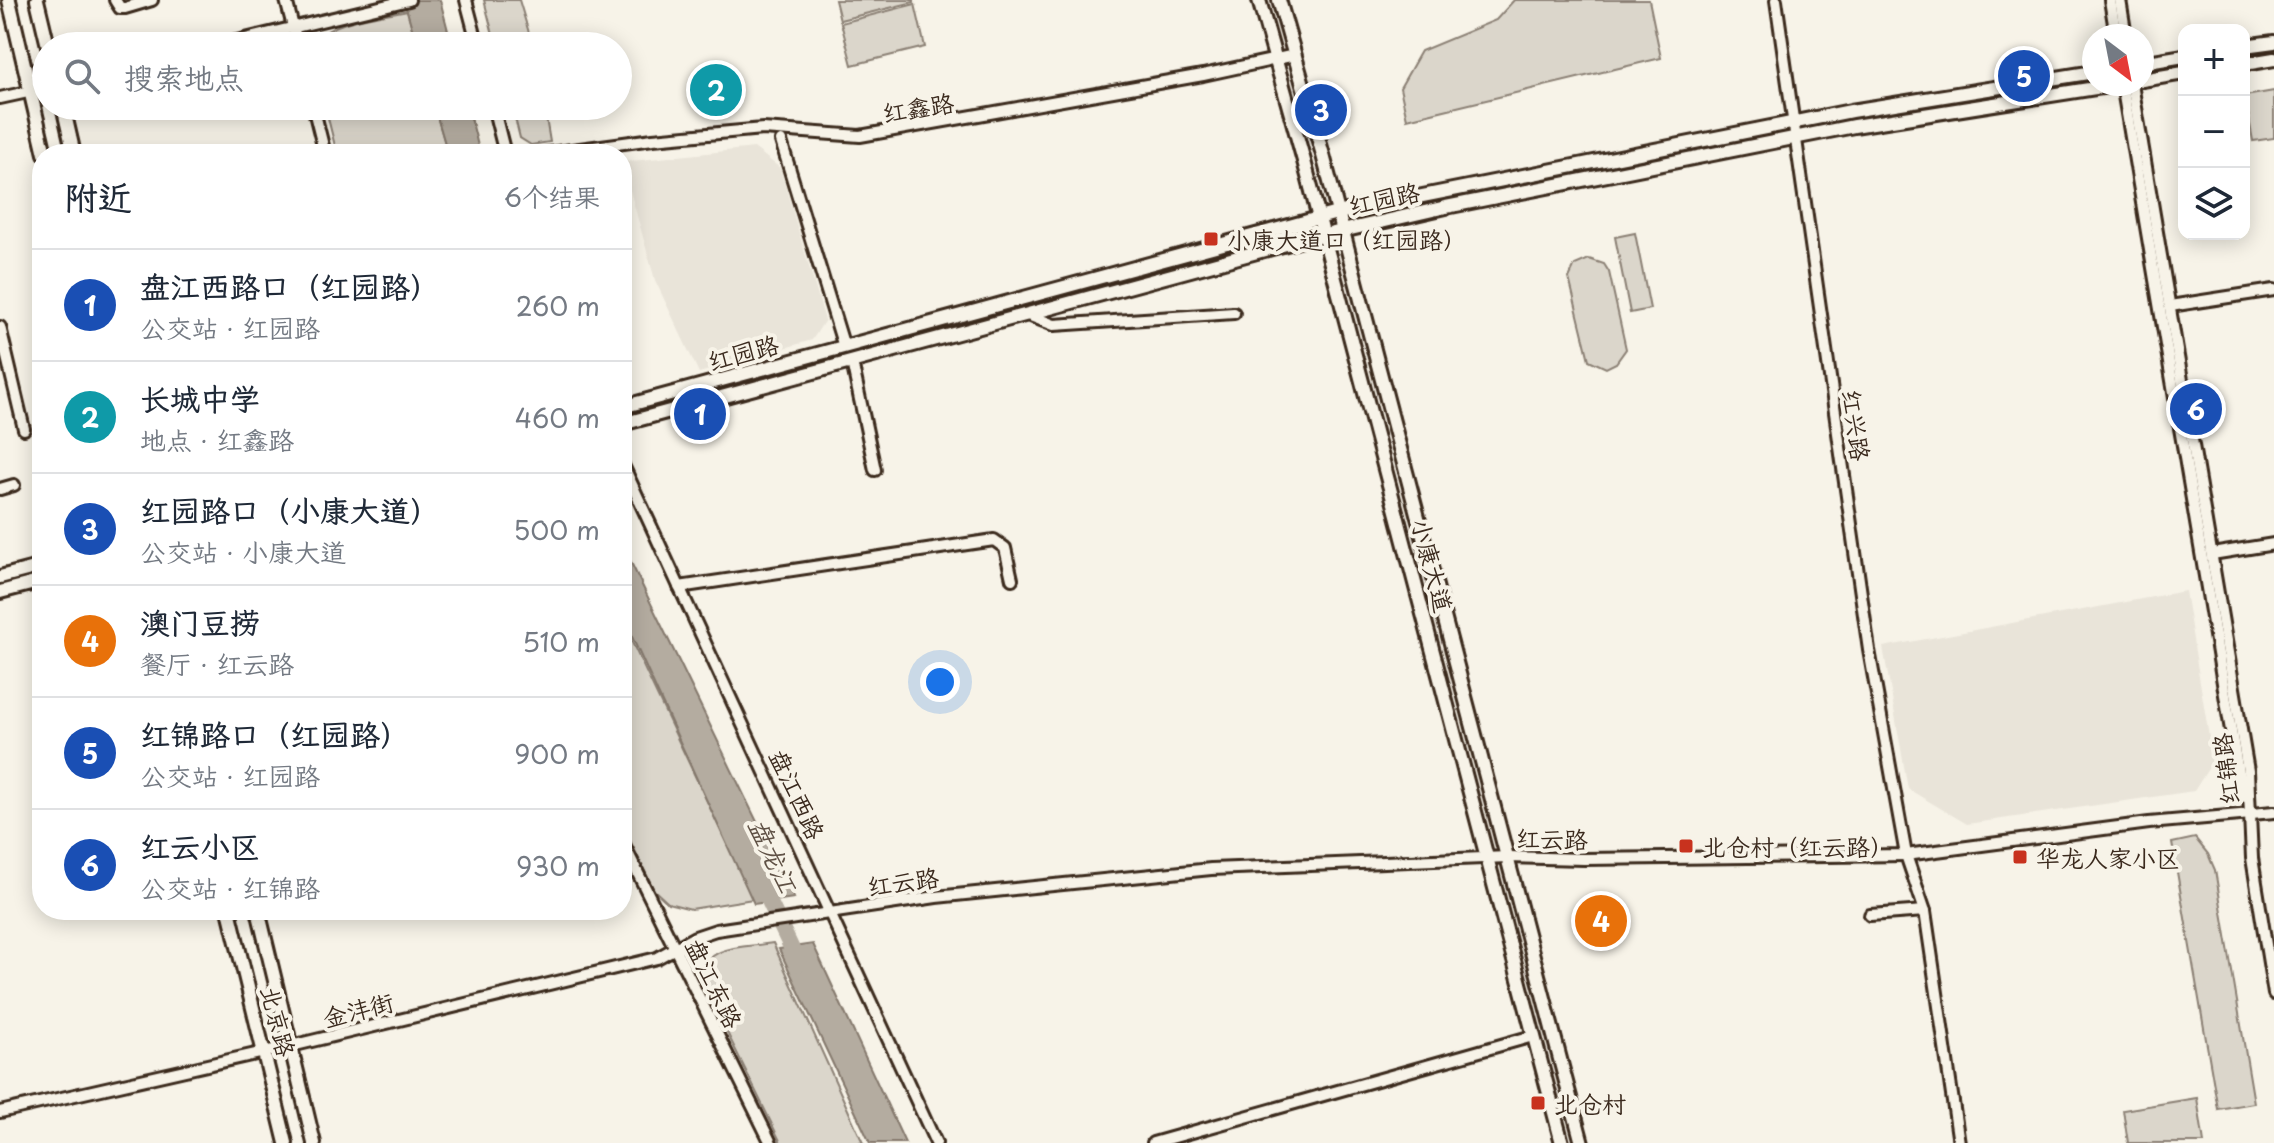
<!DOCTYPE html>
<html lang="zh">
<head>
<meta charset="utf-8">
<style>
	:root { --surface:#fff; --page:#f6f6f7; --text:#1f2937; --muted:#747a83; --line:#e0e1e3; --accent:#c8321e }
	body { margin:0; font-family:"Playpen Sans","LXGW WenKai TC",sans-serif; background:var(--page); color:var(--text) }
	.controls { position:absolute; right:24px; top:24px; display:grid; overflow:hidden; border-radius:16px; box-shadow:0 4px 20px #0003 }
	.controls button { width:72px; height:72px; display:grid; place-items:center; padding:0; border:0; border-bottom:2px solid var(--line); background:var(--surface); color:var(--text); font:40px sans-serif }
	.compass { position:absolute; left:2082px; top:24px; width:72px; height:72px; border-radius:50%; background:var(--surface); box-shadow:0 4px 20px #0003; rotate:148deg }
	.you { position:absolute; left:940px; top:682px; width:28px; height:28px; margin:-20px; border:6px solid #fff; border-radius:50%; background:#1a73e8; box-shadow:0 0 0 12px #1a73e833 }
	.badge { display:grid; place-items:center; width:52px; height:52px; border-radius:50%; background:var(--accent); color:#fff; font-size:26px; font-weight:700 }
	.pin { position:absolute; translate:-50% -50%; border:4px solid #fff; box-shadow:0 2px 8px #0006 }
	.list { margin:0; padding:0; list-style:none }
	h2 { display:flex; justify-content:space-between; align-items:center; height:104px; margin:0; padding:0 32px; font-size:34px }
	h2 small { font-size:26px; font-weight:400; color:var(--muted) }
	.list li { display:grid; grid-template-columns:52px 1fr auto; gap:24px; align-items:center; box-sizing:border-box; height:112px; padding:0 32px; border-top:2px solid var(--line) }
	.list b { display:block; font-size:30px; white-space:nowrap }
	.list p { margin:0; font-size:26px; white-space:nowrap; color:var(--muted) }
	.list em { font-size:26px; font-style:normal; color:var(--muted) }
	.icon { flex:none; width:44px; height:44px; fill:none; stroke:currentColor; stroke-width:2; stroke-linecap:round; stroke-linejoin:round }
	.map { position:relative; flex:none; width:2274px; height:1143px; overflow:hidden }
	.search { position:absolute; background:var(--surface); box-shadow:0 4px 20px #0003; left:32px; top:32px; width:600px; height:88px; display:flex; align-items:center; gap:20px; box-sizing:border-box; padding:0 28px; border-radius:44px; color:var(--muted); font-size:30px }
	.panel { position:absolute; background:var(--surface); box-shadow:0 4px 20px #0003; left:32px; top:144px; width:600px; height:776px; border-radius:32px }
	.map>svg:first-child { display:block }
	.built { fill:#e9e4d9 }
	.green { fill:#dbd6cb; stroke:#8b8074; stroke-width:2 }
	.water { fill:#b4aca0; stroke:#84786c; stroke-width:2 }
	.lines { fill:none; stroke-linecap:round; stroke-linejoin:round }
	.river { stroke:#b4aca0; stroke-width:16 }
	.minor-casing { stroke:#3b2a1e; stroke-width:16 }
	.major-casing { stroke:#3b2a1e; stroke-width:18 }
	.minor { stroke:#f7f3e8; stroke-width:10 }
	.major { stroke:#f7f3e8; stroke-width:12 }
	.poi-dot { fill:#c8321e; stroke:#f7f3e8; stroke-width:3 }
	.labels { text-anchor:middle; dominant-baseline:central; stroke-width:8; stroke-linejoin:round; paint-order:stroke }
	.street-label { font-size:24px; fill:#3b2a1e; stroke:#f7f3e8 }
	.poi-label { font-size:24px; fill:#3b2a1e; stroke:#f7f3e8; text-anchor:start }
	.water-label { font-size:26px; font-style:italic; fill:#5f5145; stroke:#f7f3e8 }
</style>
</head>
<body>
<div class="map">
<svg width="2274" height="1143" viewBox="0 0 2274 1143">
	<rect width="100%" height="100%" fill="#f7f3e8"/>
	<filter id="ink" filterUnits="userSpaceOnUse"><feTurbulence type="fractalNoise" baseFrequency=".0125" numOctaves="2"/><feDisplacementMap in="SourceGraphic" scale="16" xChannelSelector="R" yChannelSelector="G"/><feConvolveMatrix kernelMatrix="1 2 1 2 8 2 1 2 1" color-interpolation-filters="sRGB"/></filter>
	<g filter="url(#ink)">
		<g class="built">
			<polygon points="754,148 780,168 825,320 812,340 699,373 655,280 622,162"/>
			<polygon points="2185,591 2213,761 2194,791 1967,824 1908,789 1883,647"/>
		</g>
		<g class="green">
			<polygon points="484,0 519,0 533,46 496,46"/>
			<polygon points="835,0 914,0 914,2 840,20"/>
			<polygon points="1514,0 1649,0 1661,58 1407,119 1400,88 1421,51 1496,20"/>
			<polygon points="915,4 925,47 852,65 841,23"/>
			<path d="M407 10 417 46H313C324 20 381 16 407 10Z"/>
			<polygon points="2274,91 2274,138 2253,141 2245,96"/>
			<polygon points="325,106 434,106 448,154 337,154"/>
			<polygon points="512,106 544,106 550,142 531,145 520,138"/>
			<polygon points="1635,233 1650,309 1630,313 1615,237"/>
			<polygon points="1589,259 1604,264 1609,272 1626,349 1616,363 1606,368 1589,360 1569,278 1575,265"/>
			<polygon points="622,621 753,899 691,909 668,903 654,890 622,824"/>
			<polygon points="2195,838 2208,854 2215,870 2254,1103 2218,1109 2172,843"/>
			<path d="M773 943 863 1143H781L700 977C707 943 744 948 773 943Z"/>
			<polygon points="2197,1098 2204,1143 2128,1143 2123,1110"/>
		</g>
		<g class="water">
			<polygon points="404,0 440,0 452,46 417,46"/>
			<polygon points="434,106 468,106 480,154 448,154"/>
			<polygon points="622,544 794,898 754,904 622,615"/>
			<polygon points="813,944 905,1143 870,1143 779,949"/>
		</g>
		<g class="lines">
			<polyline class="river" points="761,884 799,964"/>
			<g class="minor-casing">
				<g id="minor">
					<polyline points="115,0 120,8 125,8 152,0"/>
					<polyline points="286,0 298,46"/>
					<polyline points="466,0 478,46"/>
					<polyline points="1776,0 1869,650 1906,855 1925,911 1959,1143"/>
					<polyline points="2110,0 2116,36"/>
					<polyline points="2120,0 2126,36"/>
					<polyline points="216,46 409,0"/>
					<polyline points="2122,84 2238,772 2245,797"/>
					<polyline points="2132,84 2248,771 2252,858 2274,994"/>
					<polyline points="0,98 46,88"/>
					<polyline points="313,106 325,154"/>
					<polyline points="493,106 505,154"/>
					<polyline points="781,141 844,347"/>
					<polyline points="543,154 653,139 763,129 860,136 1203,75 1295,55"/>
					<polyline points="2170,306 2274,290"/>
					<polyline points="1028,315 1054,325 1234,313"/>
					<polyline points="0,327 24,429"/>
					<polyline points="852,362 875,470"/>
					<polyline points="622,463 936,1143"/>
					<polyline points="0,489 14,485"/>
					<polyline points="2212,554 2274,544"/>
					<polyline points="679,587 994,540 1005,548 1012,579"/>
					<polyline points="622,841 771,1143"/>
					<polyline points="1870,915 1925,911"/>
					<polyline points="0,1112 291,1046 657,958 695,937 716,930 936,897 1211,869 1508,857 1584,859 1906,855 2149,823 2274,812"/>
					<polyline points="1153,1143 1533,1036"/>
				</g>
			</g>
			<g class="major-casing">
				<g id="major">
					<polyline points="9,0 45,154"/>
					<polyline points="37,0 48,46"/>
					<polyline points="1259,0 1304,161 1562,1143"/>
					<polyline points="1279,0 1323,155 1582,1143"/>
					<polyline points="2244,46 2274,42"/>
					<polyline points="2142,63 2184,56"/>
					<polyline points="2244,64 2274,59"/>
					<polyline points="2142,80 2184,73"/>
					<polyline points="63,106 74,154"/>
					<polyline points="622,407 1337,213 1851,111 2094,72"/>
					<polyline points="622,424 1290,243 1446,207 1854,126 2121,84"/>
					<polyline points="0,577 42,566"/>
					<polyline points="0,592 42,581"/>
					<polyline points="229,910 286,1143"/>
					<polyline points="258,910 314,1143"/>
				</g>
			</g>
			<use href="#minor" class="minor"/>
			<use href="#major" class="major"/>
		</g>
	</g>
	<g class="poi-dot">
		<rect x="1203" y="231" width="16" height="16" rx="4"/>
		<rect x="1678" y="838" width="16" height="16" rx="4"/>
		<rect x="2012" y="849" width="16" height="16" rx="4"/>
		<rect x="1530" y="1095" width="16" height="16" rx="4"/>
	</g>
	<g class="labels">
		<g class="street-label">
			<text transform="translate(918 107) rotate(-9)">红鑫路</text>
			<text transform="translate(1384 198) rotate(-12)">红园路</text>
			<text transform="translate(743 352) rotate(-15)">红园路</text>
			<text transform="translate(1857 425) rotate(82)">红兴路</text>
			<text transform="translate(1433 565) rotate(75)">小康大道</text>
			<text transform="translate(2225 769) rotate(-97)">红锦路</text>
			<text transform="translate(798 794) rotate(65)">盘江西路</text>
			<text transform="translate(1552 838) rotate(1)">红云路</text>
			<text transform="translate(903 881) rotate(-8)">红云路</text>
			<text transform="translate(715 983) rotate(64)">盘江东路</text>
			<text transform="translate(358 1009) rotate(-14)">金沣街</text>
			<text transform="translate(279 1021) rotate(76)">北京路</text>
		</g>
		<g class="poi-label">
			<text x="1227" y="239">小康大道口（红园路）</text>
			<text x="1702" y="846">北仓村（红云路）</text>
			<text x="2036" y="857">华龙人家小区</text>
			<text x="1554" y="1103">北仓村</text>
		</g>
		<g class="water-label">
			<text transform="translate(774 855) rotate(65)">盘龙江</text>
		</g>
	</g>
</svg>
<div class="controls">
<button>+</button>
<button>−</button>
<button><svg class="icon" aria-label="layers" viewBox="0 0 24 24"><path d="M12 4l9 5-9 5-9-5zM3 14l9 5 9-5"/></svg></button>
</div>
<svg class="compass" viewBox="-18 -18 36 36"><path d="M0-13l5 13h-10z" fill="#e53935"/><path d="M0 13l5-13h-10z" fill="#747a83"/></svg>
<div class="you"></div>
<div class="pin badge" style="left:700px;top:414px;background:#1a4fb4">1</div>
<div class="pin badge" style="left:716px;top:90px;background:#0f9aa8">2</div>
<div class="pin badge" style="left:1321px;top:110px;background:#1a4fb4">3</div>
<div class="pin badge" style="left:1601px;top:921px;background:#e8710a">4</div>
<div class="pin badge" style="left:2024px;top:76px;background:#1a4fb4">5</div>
<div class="pin badge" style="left:2196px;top:409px;background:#1a4fb4">6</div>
<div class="search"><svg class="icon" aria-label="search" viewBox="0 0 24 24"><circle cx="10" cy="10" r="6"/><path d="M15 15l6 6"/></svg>搜索地点</div>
<section class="panel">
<h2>附近<small>6个结果</small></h2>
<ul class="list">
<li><span class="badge" style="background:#1a4fb4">1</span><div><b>盘江西路口（红园路）</b><p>公交站 · 红园路</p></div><em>260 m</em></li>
<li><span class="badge" style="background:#0f9aa8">2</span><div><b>长城中学</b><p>地点 · 红鑫路</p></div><em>460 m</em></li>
<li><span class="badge" style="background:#1a4fb4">3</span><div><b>红园路口（小康大道）</b><p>公交站 · 小康大道</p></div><em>500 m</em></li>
<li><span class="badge" style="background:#e8710a">4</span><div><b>澳门豆捞</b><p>餐厅 · 红云路</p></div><em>510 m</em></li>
<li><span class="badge" style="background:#1a4fb4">5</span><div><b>红锦路口（红园路）</b><p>公交站 · 红园路</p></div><em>900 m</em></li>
<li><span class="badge" style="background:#1a4fb4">6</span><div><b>红云小区</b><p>公交站 · 红锦路</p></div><em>930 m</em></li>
</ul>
</section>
</div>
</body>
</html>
